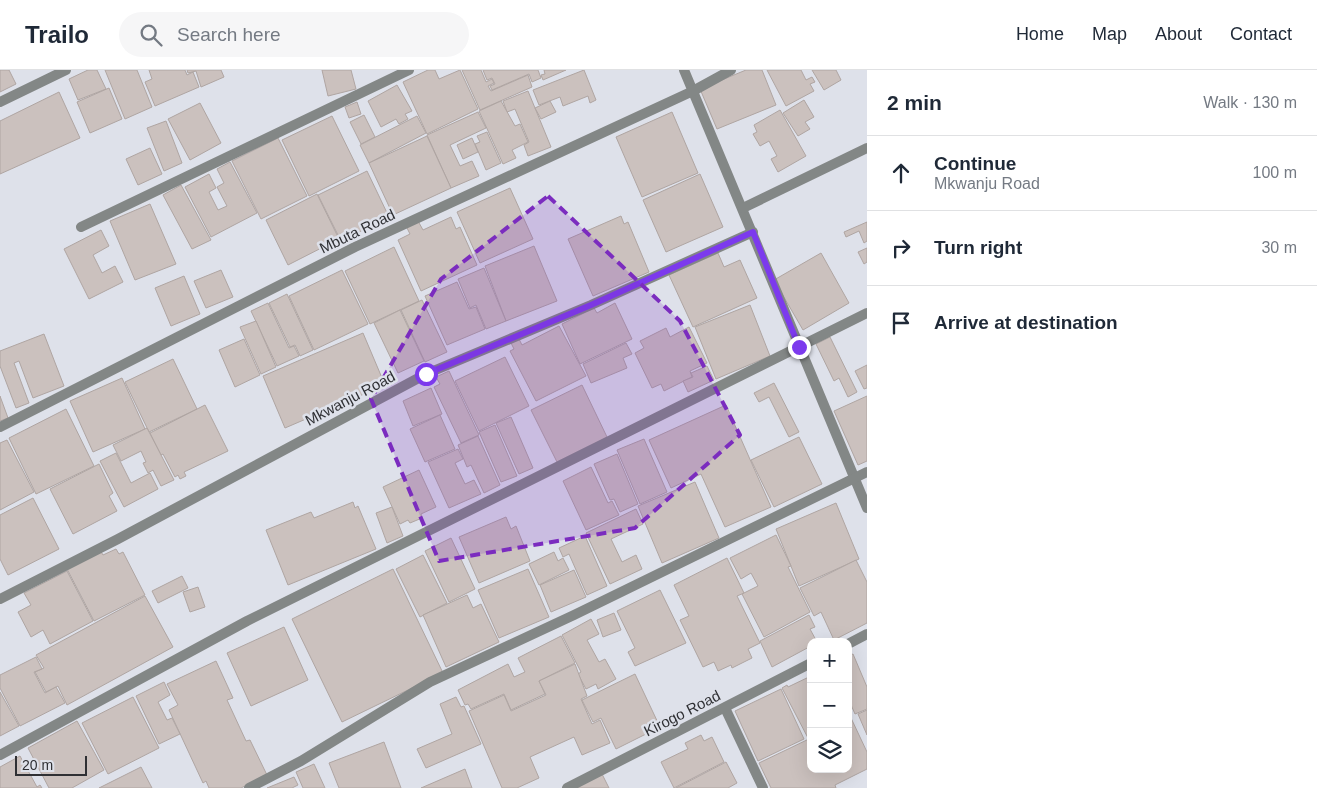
<!DOCTYPE html>
<html lang="en">
<head>
<meta charset="utf-8">
<style>
	:root { --surface:#fff; --page:#f6f6f7; --text:#1f2937; --muted:#747a83; --line:#e0e1e3 }
	body { margin:0; font-family:Helvetica,sans-serif; background:var(--page); color:var(--text) }
	.controls { position:absolute; right:15px; bottom:15px; display:grid; overflow:hidden; border-radius:10px; box-shadow:0 5px 20px #0002 }
	.controls button { width:45px; height:45px; display:grid; place-items:center; padding:0; border:0; border-bottom:1px solid var(--line); background:var(--surface); color:var(--text); font:25px sans-serif }
	.scale { position:absolute; left:15px; bottom:12px; width:72px; box-sizing:border-box; padding-left:5px; border:2px solid #2f3034; border-top:0; font-size:14px; line-height:18px; white-space:nowrap; color:#2f3034; -webkit-text-stroke:4px #dee1ea; paint-order:stroke }
	.stop { position:absolute; width:15px; height:15px; margin:-11px; border:4px solid #7c3aed; border-radius:50%; background:#fff }
	.stop.end { background:#7c3aed; border-color:#fff; box-shadow:0 1px 5px #0008 }
	.list { margin:0; padding:0; list-style:none }
	h2 { display:flex; justify-content:space-between; align-items:center; height:65px; margin:0; padding:0 20px; font-size:21px }
	h2 small { font-size:16px; font-weight:400; color:var(--muted) }
	.list li { display:grid; grid-template-columns:32px 1fr auto; gap:15px; align-items:center; box-sizing:border-box; height:75px; padding:0 20px; border-top:1px solid var(--line) }
	.list b { display:block; font-size:19px; white-space:nowrap }
	.list p { margin:0; font-size:16px; white-space:nowrap; color:var(--muted) }
	.list em { font-size:16px; font-style:normal; color:var(--muted) }
	.icon { flex:none; width:28px; height:28px; fill:none; stroke:currentColor; stroke-width:2; stroke-linecap:round; stroke-linejoin:round }
	.map { position:relative; flex:none; width:867px; height:718px; overflow:hidden }
	header { display:flex; align-items:center; gap:30px; box-sizing:border-box; height:70px; padding:0 25px; background:var(--surface); border-bottom:1px solid var(--line) }
	header strong { font-size:24px }
	nav { display:flex; gap:28px; margin-inline-start:auto; font-size:18px }
	.search { width:350px; height:45px; background:var(--page); display:flex; align-items:center; gap:12px; box-sizing:border-box; padding:0 18px; border-radius:28px; color:var(--muted); font-size:19px }
	main { display:flex }
	aside { flex:1; background:var(--surface) }
	.map>svg:first-child { display:block }
	.building { fill:#cbc1be; stroke:#afa5a2 }
	.lines { fill:none; stroke-linecap:round; stroke-linejoin:round }
	.minor { stroke:#838786; stroke-width:10 }
	.route { stroke:#7c3aed; stroke-width:6 }
	.marked { fill:#7b2cbf; fill-opacity:0.2; stroke:#7b2cbf; stroke-width:4; stroke-dasharray:10 6; stroke-linejoin:round }
	.labels { text-anchor:middle; dominant-baseline:central; stroke-width:5; stroke-linejoin:round; paint-order:stroke }
	.street-label { font-size:15px; fill:#2f3034; stroke:#dee1ea }
</style>
</head>
<body>
<header>
<strong>Trailo</strong>
<div class="search"><svg class="icon" aria-label="search" viewBox="0 0 24 24"><circle cx="10" cy="10" r="6"/><path d="M15 15l6 6"/></svg>Search here</div>
<nav><a>Home</a><a>Map</a><a>About</a><a>Contact</a></nav>
</header>
<main>
<div class="map">
<svg width="867" height="718" viewBox="0 0 867 718">
	<rect width="100%" height="100%" fill="#dee1ea"/>
	<g class="building">
		<polygon points="0,0 9,0 16,14 0,22"/>
		<polygon points="88,0 97,0 106,19 78,30 69,9"/>
		<polygon points="105,0 137,0 152,37 125,49"/>
		<polygon points="149,0 185,0 187,5 193,2 199,17 155,36 145,12 152,9"/>
		<polygon points="187,0 221,0 224,7 201,17 196,1 188,3"/>
		<polygon points="322,0 351,0 356,19 328,26"/>
		<polygon points="428,0 435,0 439,9 460,0 478,39 427,64 403,12"/>
		<polygon points="462,0 481,0 486,12 492,9 494,13 488,16 491,21 528,5 532,17 480,40"/>
		<polygon points="483,0 538,0 541,8 532,12 529,4 492,20 490,16 495,14 492,8 487,10"/>
		<polygon points="544,0 566,0 543,10 541,5 545,4"/>
		<polygon points="584,0 596,30 590,33 588,26 563,36 560,27 539,35 533,20"/>
		<polygon points="746,0 762,0 776,35 717,59 700,19"/>
		<polygon points="767,0 801,0 806,10 812,7 815,12 810,14 814,21 786,36"/>
		<polygon points="812,0 836,0 841,10 824,20"/>
		<polygon points="397,15 412,41 405,44 408,49 399,54 396,49 381,57 368,31"/>
		<polygon points="109,18 122,49 90,63 77,32"/>
		<polygon points="528,21 551,77 528,86 524,75 529,72 515,39 507,42 503,31"/>
		<polygon points="59,22 80,68 0,104 0,51"/>
		<polygon points="804,30 814,47 805,52 810,59 798,66 783,43"/>
		<polygon points="501,31 515,56 520,54 528,72 512,80 516,88 503,94 479,41"/>
		<polygon points="550,31 556,42 541,49 535,38"/>
		<polygon points="357,32 361,44 349,48 345,37"/>
		<polygon points="200,33 221,73 190,90 168,49"/>
		<polygon points="780,40 806,86 778,102 771,89 777,86 769,71 760,76 753,64 757,62 754,55"/>
		<polygon points="478,42 486,58 450,75 460,96 472,91 479,106 451,118 427,65"/>
		<polygon points="672,42 698,103 642,127 616,67"/>
		<polygon points="364,45 375,67 361,74 350,52"/>
		<polygon points="332,46 359,101 309,126 282,70"/>
		<polygon points="417,46 426,63 369,93 360,75"/>
		<polygon points="166,51 182,93 164,101 147,58"/>
		<polygon points="487,62 501,93 486,100 475,74 480,72 477,66"/>
		<polygon points="427,66 451,118 393,145 369,93"/>
		<polygon points="278,68 307,126 261,149 232,91"/>
		<polygon points="472,68 478,82 463,89 457,75"/>
		<polygon points="150,78 162,104 138,115 126,89"/>
		<polygon points="230,92 257,143 211,167 185,117 209,104 216,118 209,122 218,140 227,136 217,117 224,113 217,99"/>
		<polygon points="367,101 389,147 341,171 318,125"/>
		<polygon points="700,104 723,157 666,182 643,130"/>
		<polygon points="181,115 211,170 192,179 163,125"/>
		<polygon points="510,118 533,169 480,193 457,142"/>
		<polygon points="317,124 339,169 288,195 266,150"/>
		<polygon points="150,134 176,194 135,210 110,151"/>
		<polygon points="621,146 624,154 628,152 649,202 593,226 568,169"/>
		<polygon points="451,147 456,159 460,157 477,195 421,221 398,170 410,164 406,156 418,151 423,160"/>
		<polygon points="867,152 867,171 864,173 859,161 846,167 844,162"/>
		<polygon points="101,160 109,176 93,185 102,203 115,196 123,212 89,229 64,179"/>
		<polygon points="534,176 557,231 506,251 485,196"/>
		<polygon points="394,177 419,231 370,254 345,201"/>
		<polygon points="867,178 867,192 864,194 858,182"/>
		<polygon points="718,183 724,197 740,190 757,228 693,257 669,205"/>
		<polygon points="821,183 849,233 803,260 774,210"/>
		<polygon points="484,198 506,251 486,259 476,235 470,238 458,209"/>
		<polygon points="221,200 233,227 206,238 194,211"/>
		<polygon points="342,200 368,254 314,280 289,226"/>
		<polygon points="184,206 200,244 171,256 155,218"/>
		<polygon points="457,212 469,239 476,237 485,259 447,275 425,226"/>
		<polygon points="287,224 313,280 300,286 295,275 290,277 269,233"/>
		<polygon points="422,230 447,282 425,292 401,240"/>
		<polygon points="268,233 289,278 294,276 299,286 277,296 251,241"/>
		<polygon points="615,233 632,269 580,294 562,254 594,238 597,243"/>
		<polygon points="750,235 770,286 716,309 695,257"/>
		<polygon points="400,240 424,291 398,303 374,253"/>
		<polygon points="256,251 276,297 261,304 240,257"/>
		<polygon points="559,256 586,306 536,331 510,281 514,279 511,273 519,269 522,275"/>
		<polygon points="689,257 707,293 690,301 692,307 664,321 661,314 652,318 635,283 644,278 640,271 666,258 670,267"/>
		<polygon points="363,263 385,315 285,358 263,306"/>
		<polygon points="44,264 64,316 33,328 19,291 14,293 29,333 16,338 0,296 0,281"/>
		<polygon points="830,267 857,322 848,327 839,308 834,311 816,274"/>
		<polygon points="244,269 260,305 235,317 219,280"/>
		<polygon points="626,273 632,284 623,288 627,298 591,313 583,294"/>
		<polygon points="505,287 529,336 479,361 455,311"/>
		<polygon points="173,289 197,339 149,362 125,312"/>
		<polygon points="867,295 867,318 864,319 855,301"/>
		<polygon points="707,296 714,310 688,322 683,311 693,307 691,303"/>
		<polygon points="449,301 479,365 461,373 434,317 440,314 436,307"/>
		<polygon points="122,308 145,359 93,382 70,331"/>
		<polygon points="774,313 799,362 789,367 769,327 759,332 754,323"/>
		<polygon points="582,315 607,367 557,392 531,340"/>
		<polygon points="431,318 442,344 413,356 403,331"/>
		<polygon points="0,326 8,348 0,351"/>
		<polygon points="867,326 867,391 858,395 834,341"/>
		<polygon points="205,335 228,381 184,402 186,406 180,409 178,405 175,407 163,384 161,385 150,363"/>
		<polygon points="726,335 771,437 725,457 701,404 671,418 649,370"/>
		<polygon points="66,339 94,396 36,424 9,368"/>
		<polygon points="440,345 455,379 425,392 410,359"/>
		<polygon points="511,347 533,398 519,404 496,353"/>
		<polygon points="495,355 517,406 501,412 479,362"/>
		<polygon points="147,358 174,410 161,416 153,400 148,403 143,393 146,392 141,381 121,391 113,375"/>
		<polygon points="478,366 500,415 484,423 471,395 467,397 458,375"/>
		<polygon points="799,367 822,414 774,437 751,390"/>
		<polygon points="644,369 667,422 640,434 617,380"/>
		<polygon points="7,370 34,422 0,440 0,373"/>
		<polygon points="458,379 463,389 455,393 465,414 474,410 481,424 449,438 428,392"/>
		<polygon points="116,383 131,413 150,403 158,419 124,437 100,391"/>
		<polygon points="617,384 638,434 620,442 614,429 610,430 594,394"/>
		<polygon points="99,394 113,423 109,426 117,441 73,464 50,419"/>
		<polygon points="591,397 608,433 612,431 619,445 586,460 563,411"/>
		<polygon points="419,400 436,437 421,444 422,448 410,453 408,450 400,454 383,417"/>
		<polygon points="695,412 719,468 662,493 638,436"/>
		<polygon points="33,428 59,479 8,505 0,489 0,445"/>
		<polygon points="353,432 355,438 358,436 376,479 288,515 266,460 311,442 314,448"/>
		<polygon points="836,433 859,489 799,516 776,459"/>
		<polygon points="392,437 403,466 387,473 376,443"/>
		<polygon points="636,439 643,454 611,469 622,492 636,485 642,499 610,514 586,463"/>
		<polygon points="506,447 511,459 516,456 530,491 479,513 459,467"/>
		<polygon points="776,465 791,496 788,497 810,542 764,567 742,524 758,516 751,503 741,509 730,488"/>
		<polygon points="585,466 607,516 587,525 569,484 563,487 559,478"/>
		<polygon points="451,468 475,519 449,532 425,481"/>
		<polygon points="116,479 119,484 123,482 145,525 94,551 66,497 100,480 103,485"/>
		<polygon points="554,482 558,491 563,488 569,500 539,515 529,494"/>
		<polygon points="423,485 447,533 420,547 396,499"/>
		<polygon points="727,488 744,523 737,526 760,573 748,579 752,588 732,598 731,595 718,601 714,592 703,597 680,550 689,546 674,515"/>
		<polygon points="856,490 867,512 867,553 834,570 821,542 814,546 800,518"/>
		<polygon points="393,499 443,603 342,652 292,549"/>
		<polygon points="528,499 549,547 499,568 478,520"/>
		<polygon points="574,500 586,527 551,542 540,515"/>
		<polygon points="67,501 93,551 50,574 43,560 31,567 18,542 31,535 24,523"/>
		<polygon points="182,506 188,518 158,533 152,521"/>
		<polygon points="198,517 205,537 190,542 183,522"/>
		<polygon points="660,520 686,573 635,596 628,582 635,578 617,541"/>
		<polygon points="467,525 473,538 481,534 499,572 446,597 423,545"/>
		<polygon points="145,526 173,577 67,635 58,616 46,622 35,602 44,598 36,585"/>
		<polygon points="614,543 621,560 603,567 597,550"/>
		<polygon points="809,545 815,557 810,559 817,572 811,572 811,576 772,597 760,571"/>
		<polygon points="591,549 599,564 587,570 599,592 605,589 616,609 598,619 596,614 586,619 578,604 581,602 562,565"/>
		<polygon points="284,557 308,610 251,636 227,583"/>
		<polygon points="561,566 575,593 539,611 545,624 511,640 504,624 471,639 468,634 465,635 458,620 508,594 514,607 525,602 518,588"/>
		<polygon points="853,584 867,617 867,639 855,644 848,628 848,586"/>
		<polygon points="36,587 42,599 34,602 45,623 56,617 65,633 20,656 0,618 0,605"/>
		<polygon points="216,591 233,628 227,630 246,671 250,670 267,705 241,718 209,718 206,711 203,713 169,640 178,635 167,614"/>
		<polygon points="575,594 587,626 581,629 592,654 600,650 610,673 582,685 574,667 530,687 539,708 517,718 502,718 469,641 504,625 511,641 546,625 539,611"/>
		<polygon points="635,604 660,657 616,679 601,648 593,652 582,630"/>
		<polygon points="811,606 811,667 808,668 782,618 787,615 788,617"/>
		<polygon points="164,612 170,625 158,632 167,650 172,648 180,664 159,674 136,626"/>
		<polygon points="781,619 804,669 758,691 735,641"/>
		<polygon points="0,622 19,656 0,666"/>
		<polygon points="133,627 159,678 108,704 82,653"/>
		<polygon points="456,627 461,637 464,636 481,674 426,698 417,679 452,664 440,634"/>
		<polygon points="867,640 867,665 858,644"/>
		<polygon points="851,648 867,682 867,699 835,715 836,718 771,718 759,693 811,668 811,699 848,699 848,649"/>
		<polygon points="77,651 104,700 72,718 49,718 28,678"/>
		<polygon points="701,665 704,671 712,667 724,692 674,718 661,692 688,679 685,673"/>
		<polygon points="384,672 401,718 339,718 329,693"/>
		<polygon points="20,686 37,717 40,715 42,718 0,718 0,697"/>
		<polygon points="726,692 737,713 728,718 676,718"/>
		<polygon points="314,694 325,718 303,718 296,702"/>
		<polygon points="141,697 152,718 99,718"/>
		<polygon points="465,699 472,718 421,718"/>
		<polygon points="602,704 609,718 572,718"/>
		<polygon points="294,707 298,715 292,718 267,718"/>
	</g>
	<g class="lines">
		<g class="minor">
			<polyline points="684,0 867,438"/>
			<polyline points="0,32 66,0"/>
			<polyline points="743,138 867,78"/>
			<polyline points="81,157 409,0"/>
			<polyline points="0,357 355,177 693,21 731,0"/>
			<polyline points="0,529 118,469 426,304 591,235 753,162"/>
			<polyline points="848,574 867,564"/>
			<polyline points="725,638 763,718"/>
			<polyline points="0,685 247,551 867,243"/>
			<polyline points="249,718 301,691 430,612 574,545 867,402"/>
			<polyline points="567,718 811,593"/>
		</g>
	</g>
	<g class="lines">
		<polyline class="route" points="426,304 591,235 753,162 799,277"/>
	</g>
	<path class="marked" d="M548 126 680 251 740 365 635 458 439 491 371 329 441 209Z"/>
	<g class="labels">
		<g class="street-label">
			<text transform="translate(357 161) rotate(-26)">Mbuta Road</text>
			<text transform="translate(350 328) rotate(-28)">Mkwanju Road</text>
			<text transform="translate(682 643) rotate(-27)">Kirogo Road</text>
		</g>
	</g>
</svg>
<div class="controls">
<button>+</button>
<button>−</button>
<button><svg class="icon" aria-label="layers" viewBox="0 0 24 24"><path d="M12 4l9 5-9 5-9-5zM3 14l9 5 9-5"/></svg></button>
</div>
<div class="scale">20 m</div>
<div class="stop" style="left:426px;top:304px"></div>
<div class="stop end" style="left:799px;top:277px"></div>
</div>
<aside>
<h2>2 min<small>Walk · 130 m</small></h2>
<ul class="list">
<li><svg class="icon" aria-label="ahead" viewBox="0 0 24 24"><path d="M12 20V5M6 11l6-6 6 6"/></svg><div><b>Continue</b><p>Mkwanju Road</p></div><em>100 m</em></li>
<li><svg class="icon" aria-label="right" viewBox="0 0 24 24"><path d="M7 20v-9h11M14 6l5 5-5 5"/></svg><div><b>Turn right</b></div><em>30 m</em></li>
<li><svg class="icon" aria-label="arrive" viewBox="0 0 24 24"><path d="M6 21V4h12l-3 4 3 4H6"/></svg><div><b>Arrive at destination</b></div></li>
</ul>
</aside>
</main>
</body>
</html>
